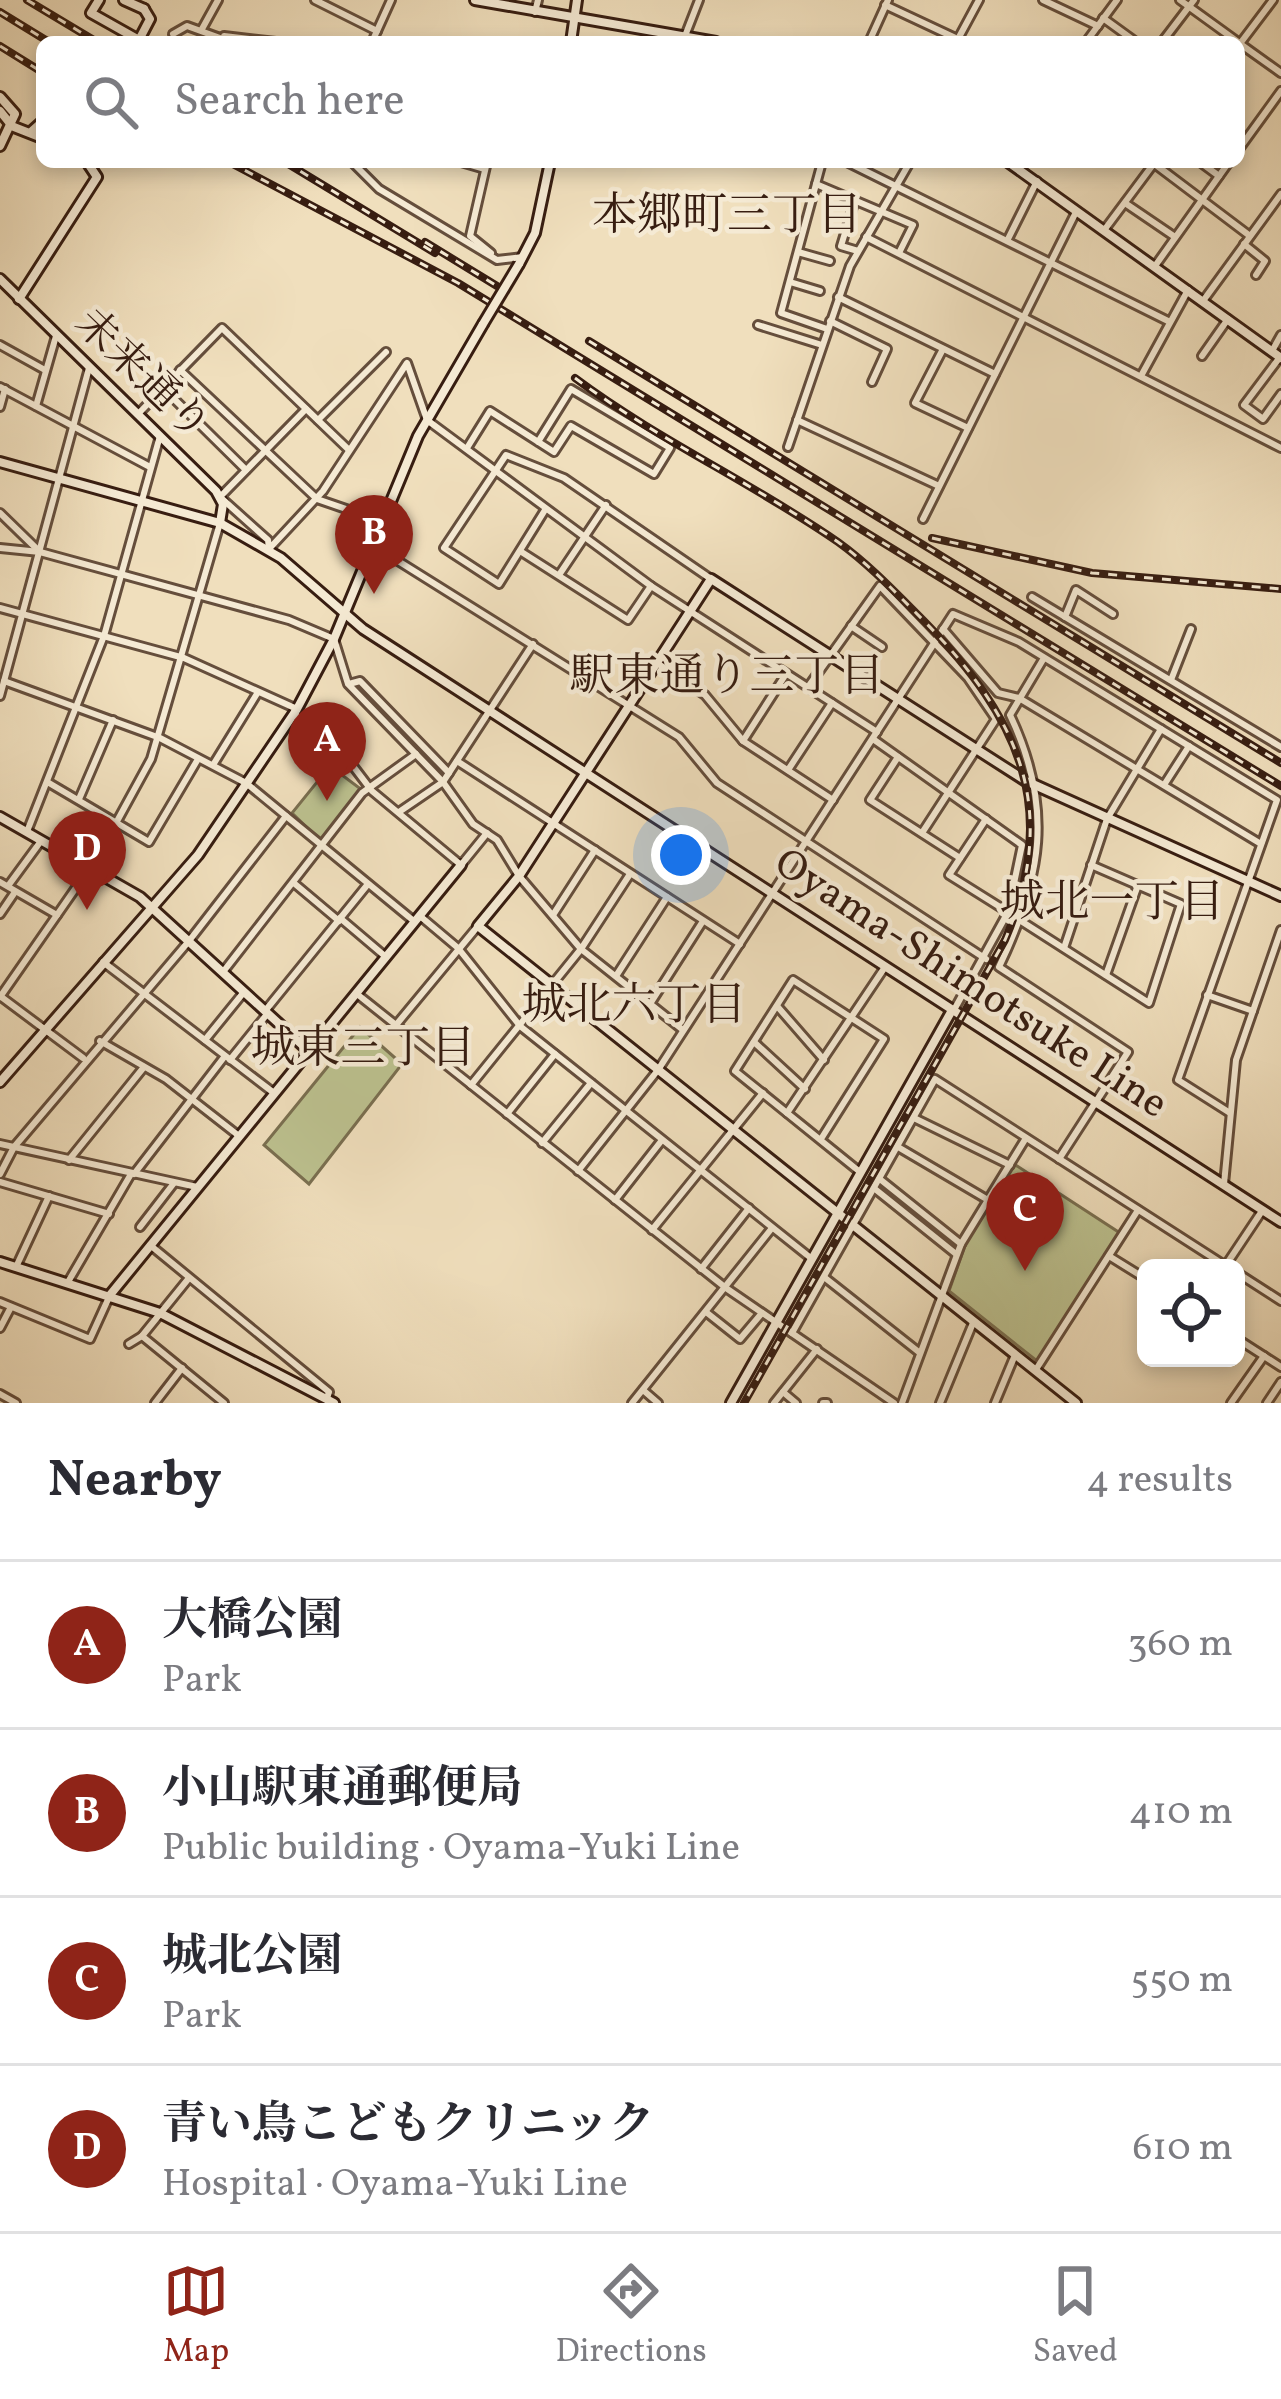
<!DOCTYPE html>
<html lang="en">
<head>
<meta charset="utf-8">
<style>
	:root { --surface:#fff; --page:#f7f7f7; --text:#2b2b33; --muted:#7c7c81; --line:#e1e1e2; --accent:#8f2418 }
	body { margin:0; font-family:Vollkorn,"Noto Serif JP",serif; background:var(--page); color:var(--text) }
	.controls { position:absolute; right:36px; bottom:36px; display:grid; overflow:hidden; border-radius:18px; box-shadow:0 6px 18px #0003 }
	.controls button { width:108px; height:108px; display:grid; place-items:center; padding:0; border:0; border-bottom:3px solid var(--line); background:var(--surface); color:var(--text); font:60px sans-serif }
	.you { position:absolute; left:681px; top:855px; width:42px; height:42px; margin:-30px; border:9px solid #fff; border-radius:50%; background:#1a73e8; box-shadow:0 0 0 18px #1a73e833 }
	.badge { display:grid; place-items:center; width:78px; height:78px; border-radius:50%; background:var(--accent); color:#fff; font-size:39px; font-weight:700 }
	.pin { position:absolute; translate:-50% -99px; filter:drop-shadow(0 3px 6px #0008) }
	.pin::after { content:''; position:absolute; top:63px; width:42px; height:36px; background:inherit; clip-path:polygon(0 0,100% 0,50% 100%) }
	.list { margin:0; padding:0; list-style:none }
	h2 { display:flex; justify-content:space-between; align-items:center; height:156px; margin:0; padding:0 48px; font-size:51px }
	h2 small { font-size:39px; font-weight:400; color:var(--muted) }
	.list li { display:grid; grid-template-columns:78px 1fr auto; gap:36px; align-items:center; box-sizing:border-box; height:168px; padding:0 48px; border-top:3px solid var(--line) }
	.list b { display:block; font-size:45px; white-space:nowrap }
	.list p { margin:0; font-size:39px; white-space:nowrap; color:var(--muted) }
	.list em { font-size:39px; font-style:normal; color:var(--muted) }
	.icon { flex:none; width:66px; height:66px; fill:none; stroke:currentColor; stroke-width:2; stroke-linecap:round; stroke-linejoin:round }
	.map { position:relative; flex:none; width:1281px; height:1403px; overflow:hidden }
	.search { position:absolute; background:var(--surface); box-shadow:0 6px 18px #0003; left:36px; right:36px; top:36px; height:132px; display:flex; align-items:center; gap:30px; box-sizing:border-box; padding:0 42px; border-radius:18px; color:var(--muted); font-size:45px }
	.sheet { height:828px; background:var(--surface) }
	nav { display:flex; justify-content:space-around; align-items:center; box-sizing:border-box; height:168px; border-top:3px solid var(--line); background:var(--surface); font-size:33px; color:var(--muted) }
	nav a { display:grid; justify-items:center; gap:6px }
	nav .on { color:var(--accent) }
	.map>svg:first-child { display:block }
	.green { fill:#bcc18f; stroke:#7a6f50; stroke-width:3 }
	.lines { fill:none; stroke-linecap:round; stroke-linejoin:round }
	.street-casing { stroke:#654e3c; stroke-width:12 }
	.secondary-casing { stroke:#371d11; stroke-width:14 }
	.street { stroke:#f5ead4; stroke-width:6 }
	.secondary { stroke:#f5ead4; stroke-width:8 }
	.rail-casing { stroke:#371d11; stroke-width:8 }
	.rail { stroke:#f5ead4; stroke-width:3; stroke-dasharray:9; stroke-linecap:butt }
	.secondary-bridge-casing { stroke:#371d11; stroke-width:14; stroke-linecap:butt }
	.secondary-bridge { stroke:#f5ead4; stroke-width:8 }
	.labels { text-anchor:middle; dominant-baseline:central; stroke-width:9; stroke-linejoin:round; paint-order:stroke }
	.street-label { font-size:42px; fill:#371d11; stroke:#f5ead4 }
	.neighbourhood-label { font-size:45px; fill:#371d11; stroke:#f5ead4 }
</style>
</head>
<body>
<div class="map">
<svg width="1281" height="1403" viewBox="0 0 1281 1403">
	<rect width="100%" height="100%" fill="#f0dfbd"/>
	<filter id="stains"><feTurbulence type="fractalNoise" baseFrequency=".00167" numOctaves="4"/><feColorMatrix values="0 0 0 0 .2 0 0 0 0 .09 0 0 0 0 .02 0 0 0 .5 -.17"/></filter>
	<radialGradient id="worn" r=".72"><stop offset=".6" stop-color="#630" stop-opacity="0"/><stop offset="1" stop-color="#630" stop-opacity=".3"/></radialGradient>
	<g class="green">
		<polygon points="330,766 362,790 321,841 292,813"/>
		<polygon points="360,1027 402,1064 309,1184 264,1145"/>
		<polygon points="1014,1164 1120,1233 1037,1361 949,1291 969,1234"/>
	</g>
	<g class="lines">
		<g class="street-casing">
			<g id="street">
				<polyline points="315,0 377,31"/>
				<polyline points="1043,0 1098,26"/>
				<polyline points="1180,0 1238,42"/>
				<polyline points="885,5 964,42"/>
				<polyline points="535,12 538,0"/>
				<polyline points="1103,18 1136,42"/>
				<polyline points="202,29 218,0"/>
				<polyline points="173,34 187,26 231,42"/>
				<polyline points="224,36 276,42"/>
				<polyline points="685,36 699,0"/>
				<polyline points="958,39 979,0"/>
				<polyline points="372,42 391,0"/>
				<polyline points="869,42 888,0"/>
				<polyline points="1086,42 1117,0"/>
				<polyline points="1162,42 1194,0"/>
				<polyline points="1239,43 1281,73"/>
				<polyline points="1239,45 1273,0"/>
				<polyline points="1239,149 1281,91"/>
				<polyline points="352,162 379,189 497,260 523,257"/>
				<polyline points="461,162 485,169"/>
				<polyline points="487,162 470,236 491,253"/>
				<polyline points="822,162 781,313 827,329"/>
				<polyline points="847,162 1170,322"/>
				<polyline points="1152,162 1250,236"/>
				<polyline points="1200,162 1219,176"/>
				<polyline points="816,184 913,225 899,253"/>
				<polyline points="855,200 841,246 858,251"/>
				<polyline points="1125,203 1175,237"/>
				<polyline points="1105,229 1155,162"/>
				<polyline points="866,237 1281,448"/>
				<polyline points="1008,239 1037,181"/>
				<polyline points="1244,244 1265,261 1256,275"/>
				<polyline points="798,252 830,261"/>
				<polyline points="1155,266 1229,162"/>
				<polyline points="790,282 820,291"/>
				<polyline points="838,297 995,374"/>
				<polyline points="1203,301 1281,194"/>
				<polyline points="830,321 887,349 872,382"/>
				<polyline points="758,325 822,345"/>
				<polyline points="0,345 45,370"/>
				<polyline points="943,349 915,403 968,428"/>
				<polyline points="1272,351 1281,335"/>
				<polyline points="1202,356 1228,319"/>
				<polyline points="1280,357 1244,405 1263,419 1281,394"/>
				<polyline points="180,370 317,499 381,521"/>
				<polyline points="1141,376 1188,290"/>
				<polyline points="0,387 150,467"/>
				<polyline points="163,388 246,470"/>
				<polyline points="36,406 56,336"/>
				<polyline points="0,407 5,389"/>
				<polyline points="306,409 220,497 268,540 269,549 323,491 407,363 427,420 651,586 877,732"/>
				<polyline points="138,414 222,328 349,450"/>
				<polyline points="318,420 386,352"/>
				<polyline points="797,420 939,486"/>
				<polyline points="788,447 850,266 910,162"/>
				<polyline points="467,448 490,411 554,452 571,426 654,474 670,448 571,389 538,442"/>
				<polyline points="545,510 499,584 444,548 506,455 564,478 711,579"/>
				<polyline points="0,513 40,552"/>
				<polyline points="923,519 1076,212"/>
				<polyline points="371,544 679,737 717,783 986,959"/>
				<polyline points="0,548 40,552 289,620 334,639 348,684 443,782 473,824 497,840 519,876 581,949 683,1030"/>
				<polyline points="520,551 628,620 651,586"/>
				<polyline points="559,575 606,505"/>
				<polyline points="1032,597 1281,747"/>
				<polyline points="0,608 184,658 297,709"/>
				<polyline points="1065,617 1076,590 1113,614"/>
				<polyline points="851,626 882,647"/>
				<polyline points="943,629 998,693 1019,698 1261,844"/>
				<path d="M1044 658 1010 715C1054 808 1042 877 999 967L1128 1052 1059 1159"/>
				<polyline points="657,663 705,695 743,741 833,800"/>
				<polyline points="1171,680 1191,629"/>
				<polyline points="4,681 160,738 246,783 415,922"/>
				<polyline points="349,684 360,681 449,773"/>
				<polyline points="808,687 880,586 968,678 996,719 922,833"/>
				<polyline points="0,696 89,368"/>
				<polyline points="294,712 325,754 353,766 372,791 461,865 487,833"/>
				<polyline points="873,739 1022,845 1008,912 954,1010"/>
				<polyline points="743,741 786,674"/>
				<polyline points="898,757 870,800 960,858"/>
				<polyline points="457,761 740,944"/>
				<polyline points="213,765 258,692"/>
				<polyline points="788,770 832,703"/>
				<polyline points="49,783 149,842 198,759"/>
				<polyline points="1164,785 1189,746"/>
				<polyline points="79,799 113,720"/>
				<polyline points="399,812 443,782 533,644"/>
				<polyline points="986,819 949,875 1008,912"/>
				<polyline points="28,829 104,636 160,436"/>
				<polyline points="0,882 57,915"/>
				<polyline points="295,884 339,921"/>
				<polyline points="8,886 41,841"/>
				<polyline points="0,914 15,892"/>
				<polyline points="553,915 595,850"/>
				<polyline points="420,916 458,948 520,1026 812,1259"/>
				<polyline points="340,918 386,957"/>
				<polyline points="1021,921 1149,1003 1181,904 1091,865"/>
				<polyline points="1064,948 1107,819 1161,729"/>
				<polyline points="103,962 274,1093"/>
				<polyline points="223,972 362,793 416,754"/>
				<polyline points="1106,975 1138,885"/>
				<polyline points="616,976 667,897"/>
				<polyline points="357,994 726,1288 894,1403"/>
				<polyline points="1207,995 1253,1011"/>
				<polyline points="0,996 83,1058"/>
				<polyline points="0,997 98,856 151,759 220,523"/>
				<polyline points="650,1004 703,921"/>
				<polyline points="777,1006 824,1060"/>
				<polyline points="265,1011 368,884"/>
				<polyline points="396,1025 478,926"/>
				<polyline points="205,1040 244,992"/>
				<polyline points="100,1041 166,1079 239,1136"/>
				<polyline points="754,1042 805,1089"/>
				<polyline points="230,1060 268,1013"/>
				<polyline points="471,1085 581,949 630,874"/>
				<polyline points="787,1113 885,967"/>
				<polyline points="507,1114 555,1054"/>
				<polyline points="914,1118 1010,1165"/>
				<polyline points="821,1139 884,1039 793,980 735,1071 860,1172"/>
				<polyline points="542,1143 591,1083"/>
				<polyline points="0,1144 197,1187"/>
				<polyline points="898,1147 988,1200"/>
				<polyline points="69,1160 144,1067"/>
				<polyline points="578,1171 658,1070 953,614 1019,642 1277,800 1178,1080 1230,1113"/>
				<polyline points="0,1174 14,1147 189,941 286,816"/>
				<polyline points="134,1174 225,1056"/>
				<polyline points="881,1180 961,1244"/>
				<polyline points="0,1182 109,1214"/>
				<polyline points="1224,1184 1236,1060 1281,930"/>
				<polyline points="875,1189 956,1254"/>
				<polyline points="615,1200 662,1140"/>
				<polyline points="140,1227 174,1183"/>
				<polyline points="652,1230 763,1093"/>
				<polyline points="150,1245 329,1392 327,1398"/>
				<polyline points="1109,1256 1146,1279"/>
				<polyline points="1226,1265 1262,1211"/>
				<polyline points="16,1267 49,1196"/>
				<polyline points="701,1269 749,1208"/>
				<polyline points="1236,1272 1281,1301"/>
				<polyline points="824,1277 920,1353"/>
				<polyline points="189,1278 142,1336 224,1403"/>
				<polyline points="68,1282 131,1174"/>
				<polyline points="0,1302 90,1339 110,1295"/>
				<polyline points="706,1312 740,1339 762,1313"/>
				<polyline points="0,1328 11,1307"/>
				<polyline points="792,1333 935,1079 1229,1268"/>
				<polyline points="1236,1338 1281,1367"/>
				<polyline points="129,1344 142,1336"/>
				<polyline points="1035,1371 1138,1210"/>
				<polyline points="643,1390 658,1403"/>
				<polyline points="783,1392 796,1403"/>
				<polyline points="0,1394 16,1403"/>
				<polyline points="155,1403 182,1368"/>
				<polyline points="632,1403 772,1228"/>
				<polyline points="774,1403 817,1349"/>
				<polyline points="823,1403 827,1403"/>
				<polyline points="902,1403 961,1244 1026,1138"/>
				<polyline points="940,1403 973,1323"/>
				<polyline points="995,1403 1015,1355"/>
				<polyline points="1231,1403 1264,1356"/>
				<polyline points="1267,1403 1281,1382"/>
			</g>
		</g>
		<g class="secondary-casing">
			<g id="secondary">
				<polyline points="99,0 91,13 139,40 150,19 144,9"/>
				<polyline points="124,0 144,9"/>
				<polyline points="475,0 716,42"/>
				<polyline points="571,42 577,0"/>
				<polyline points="0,97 15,114 0,146"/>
				<polyline points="0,111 12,126"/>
				<polyline points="14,127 42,138"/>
				<polyline points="32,131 42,122"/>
				<polyline points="1008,162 1281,358"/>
				<polyline points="519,264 535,233 550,162"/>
				<polyline points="0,279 216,491 223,504 220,523"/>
				<polyline points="19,299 97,177 87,162"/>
				<polyline points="0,462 220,523 281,558 363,629 1281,1222"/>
				<polyline points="0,817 140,897 310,1052"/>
				<polyline points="0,1082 198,855 297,709 334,639 418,436 483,324"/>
				<polyline points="0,1262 160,1313 334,1403"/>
				<polyline points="110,1295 461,865"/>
				<polyline points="731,1403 951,1012"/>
				<polyline points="1076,1403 478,926 519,876 711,579 1026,781 1281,896"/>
			</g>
		</g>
		<use href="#street" class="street"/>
		<use href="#secondary" class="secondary"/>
		<g class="rail-casing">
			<g id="rail">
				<polyline points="27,0 97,42"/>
				<polyline points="0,12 49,42"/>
				<polyline points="0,46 42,72"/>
				<polyline points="229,162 458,283 1281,786"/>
				<polyline points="285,162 435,253"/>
				<polyline points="425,242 497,286"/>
				<polyline points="589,341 1281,763"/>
				<path d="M575 378C658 440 753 483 838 542 870 565 897 594 925 622 1019 718 1061 809 1005 940L744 1403"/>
				<polyline points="932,538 1092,573 1281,589"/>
			</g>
		</g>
		<use href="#rail" class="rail"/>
		<g class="secondary-bridge-casing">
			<polyline id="secondary-bridge" points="483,324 519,264"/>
		</g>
		<use href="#secondary-bridge" class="secondary-bridge"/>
	</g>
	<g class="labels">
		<g class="street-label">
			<text transform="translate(141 376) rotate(44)">未来通り</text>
			<text transform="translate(970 985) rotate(33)">Oyama-Shimotsuke Line</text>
		</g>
		<g class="neighbourhood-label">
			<text x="727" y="217">本郷町三丁目</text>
			<text x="727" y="678">駅東通り三丁目</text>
			<text x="1112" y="904">城北一丁目</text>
			<text x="634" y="1007">城北六丁目</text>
			<text x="363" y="1050">城東三丁目</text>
		</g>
	</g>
	<rect width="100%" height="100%" filter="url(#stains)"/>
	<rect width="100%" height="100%" fill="url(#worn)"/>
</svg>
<div class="controls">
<button><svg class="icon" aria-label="locate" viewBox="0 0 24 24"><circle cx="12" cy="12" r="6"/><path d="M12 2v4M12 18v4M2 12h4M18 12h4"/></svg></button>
</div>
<div class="you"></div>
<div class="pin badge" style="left:327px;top:801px">A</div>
<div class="pin badge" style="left:374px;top:594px">B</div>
<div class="pin badge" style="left:1025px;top:1271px">C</div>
<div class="pin badge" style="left:87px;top:910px">D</div>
<div class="search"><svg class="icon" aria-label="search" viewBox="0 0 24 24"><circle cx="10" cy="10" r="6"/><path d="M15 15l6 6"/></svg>Search here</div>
</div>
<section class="sheet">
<h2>Nearby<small>4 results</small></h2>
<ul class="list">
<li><span class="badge">A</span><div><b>大橋公園</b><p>Park</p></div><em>360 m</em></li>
<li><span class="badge">B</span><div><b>小山駅東通郵便局</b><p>Public building · Oyama-Yuki Line</p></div><em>410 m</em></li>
<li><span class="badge">C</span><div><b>城北公園</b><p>Park</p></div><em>550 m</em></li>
<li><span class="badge">D</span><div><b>青い鳥こどもクリニック</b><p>Hospital · Oyama-Yuki Line</p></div><em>610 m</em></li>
</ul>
</section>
<nav>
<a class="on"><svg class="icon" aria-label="map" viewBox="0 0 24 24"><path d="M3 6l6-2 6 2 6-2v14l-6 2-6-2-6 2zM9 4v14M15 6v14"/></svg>Map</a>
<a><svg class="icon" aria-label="directions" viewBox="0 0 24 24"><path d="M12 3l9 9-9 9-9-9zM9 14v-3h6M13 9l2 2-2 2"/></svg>Directions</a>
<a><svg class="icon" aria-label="saved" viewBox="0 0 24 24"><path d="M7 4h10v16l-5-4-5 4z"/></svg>Saved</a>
</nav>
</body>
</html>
